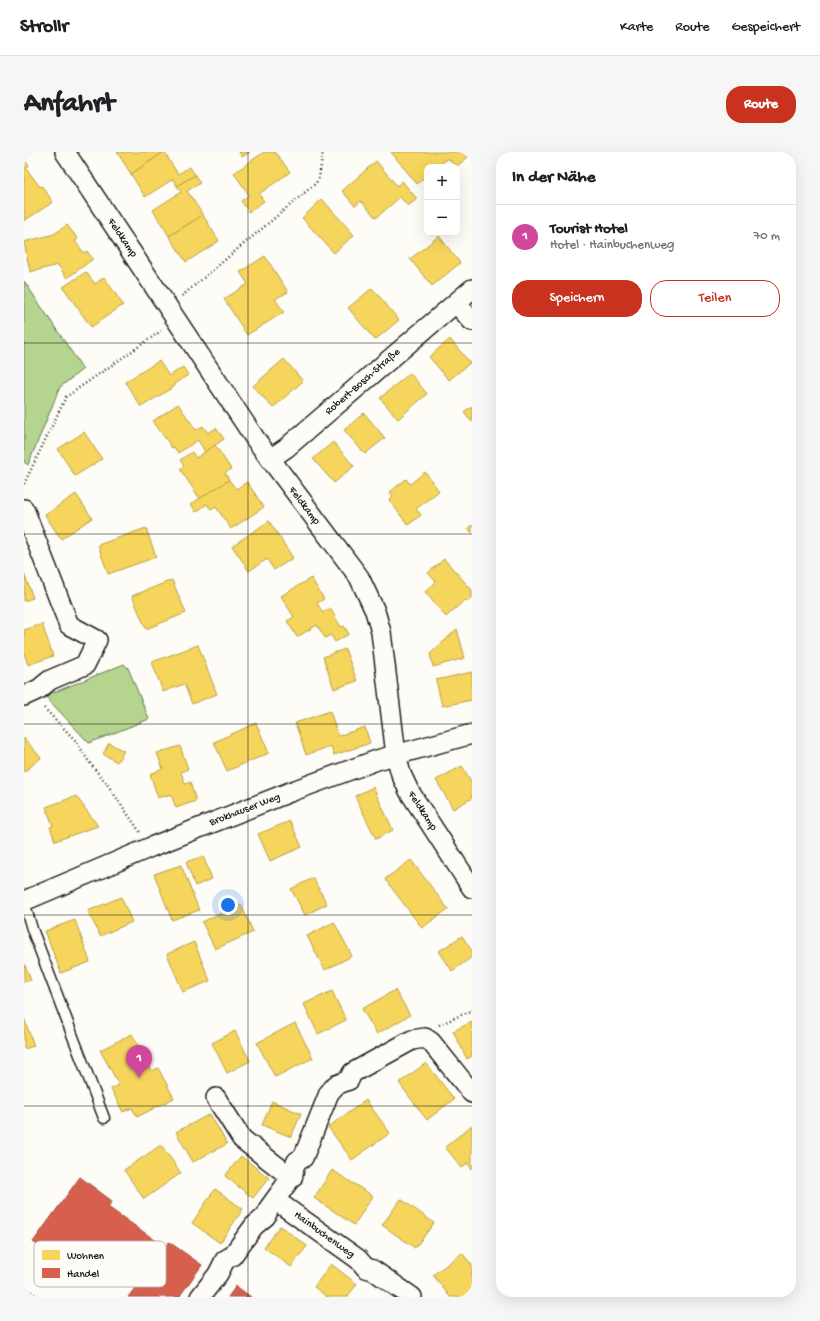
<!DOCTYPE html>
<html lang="de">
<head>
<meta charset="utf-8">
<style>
	:root { --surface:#fff; --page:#f6f6f6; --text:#202124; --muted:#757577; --line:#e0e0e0; --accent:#c8321e }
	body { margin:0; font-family:"Gochi Hand",sans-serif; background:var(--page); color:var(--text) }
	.controls { position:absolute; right:12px; top:12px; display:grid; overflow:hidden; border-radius:8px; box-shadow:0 4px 16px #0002 }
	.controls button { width:36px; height:36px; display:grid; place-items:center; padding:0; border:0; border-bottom:1px solid var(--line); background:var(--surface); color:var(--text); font:20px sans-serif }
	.you { position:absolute; left:204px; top:753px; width:14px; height:14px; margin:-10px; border:3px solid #fff; border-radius:50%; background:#1a73e8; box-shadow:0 0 0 6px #1a73e833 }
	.badge { display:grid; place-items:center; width:26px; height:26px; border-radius:50%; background:var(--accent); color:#fff; font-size:13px; font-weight:700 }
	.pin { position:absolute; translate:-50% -33px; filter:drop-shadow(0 1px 2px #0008) }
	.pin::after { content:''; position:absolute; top:21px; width:14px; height:12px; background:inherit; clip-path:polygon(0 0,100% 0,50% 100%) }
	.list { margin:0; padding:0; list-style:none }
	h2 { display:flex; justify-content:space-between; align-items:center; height:52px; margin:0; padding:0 16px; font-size:17px }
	h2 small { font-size:13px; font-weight:400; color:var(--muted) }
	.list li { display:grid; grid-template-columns:26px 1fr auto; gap:12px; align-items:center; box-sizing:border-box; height:64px; padding:0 16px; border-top:1px solid var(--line) }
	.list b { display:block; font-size:15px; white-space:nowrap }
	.list p { margin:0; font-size:13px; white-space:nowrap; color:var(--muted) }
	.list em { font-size:13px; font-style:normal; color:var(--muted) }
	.actions { display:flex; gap:8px; padding:12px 16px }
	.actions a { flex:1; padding:9px 0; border:1px solid var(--accent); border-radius:16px; text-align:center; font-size:14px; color:var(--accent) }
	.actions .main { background:var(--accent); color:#fff }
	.map { position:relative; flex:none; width:448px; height:1145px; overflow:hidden; border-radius:16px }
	header { display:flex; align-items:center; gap:24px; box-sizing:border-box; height:56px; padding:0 20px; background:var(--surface); border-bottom:1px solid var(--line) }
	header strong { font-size:19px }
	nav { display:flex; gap:22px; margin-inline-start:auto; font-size:14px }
	.intro { display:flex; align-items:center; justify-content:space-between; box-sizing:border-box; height:96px; padding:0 24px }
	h1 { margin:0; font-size:28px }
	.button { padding:10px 18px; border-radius:16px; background:var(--accent); color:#fff; font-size:14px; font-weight:700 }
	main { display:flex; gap:24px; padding:0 24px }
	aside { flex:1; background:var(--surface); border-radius:16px; box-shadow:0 4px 16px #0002 }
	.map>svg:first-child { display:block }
	.green { fill:#b5d58f; stroke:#687856 }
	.homes { fill:#f6d55c; stroke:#b59e49 }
	.shops { fill:#d6604d; stroke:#9e4c3e }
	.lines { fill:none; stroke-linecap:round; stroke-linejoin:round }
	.lane-casing { stroke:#1c1c1c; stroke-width:13 }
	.street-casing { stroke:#1c1c1c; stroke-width:22 }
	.path { stroke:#1c1c1c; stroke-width:2.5; stroke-dasharray:1 3; stroke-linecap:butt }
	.lane { stroke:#fdfcf7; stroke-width:10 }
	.street { stroke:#fdfcf7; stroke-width:19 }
	.grid { fill:none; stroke:#1c1c1c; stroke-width:1; stroke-opacity:0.55 }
	.labels { text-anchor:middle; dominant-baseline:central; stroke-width:4; stroke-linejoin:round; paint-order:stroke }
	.street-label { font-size:11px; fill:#1c1c1c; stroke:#fdfcf7 }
	.key { fill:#fdfcf7; stroke:#bab9b5; stroke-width:1 }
	.key-label { font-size:11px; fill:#1c1c1c }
</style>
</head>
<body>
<header>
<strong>Strollr</strong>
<nav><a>Karte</a><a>Route</a><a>Gespeichert</a></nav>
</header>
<div class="intro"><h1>Anfahrt</h1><a class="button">Route</a></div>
<main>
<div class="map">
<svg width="448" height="1145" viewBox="0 0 448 1145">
	<rect width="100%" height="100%" fill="#fdfcf7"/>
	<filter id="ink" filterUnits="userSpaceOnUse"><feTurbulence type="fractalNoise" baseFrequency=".025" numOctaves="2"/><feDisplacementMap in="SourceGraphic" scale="8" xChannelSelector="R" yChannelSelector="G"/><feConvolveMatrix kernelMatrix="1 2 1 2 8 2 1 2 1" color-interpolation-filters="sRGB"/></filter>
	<g filter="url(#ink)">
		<g class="green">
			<polygon points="0,129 59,217 36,235 4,313 0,310"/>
			<polygon points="100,512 104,516 125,567 65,591 21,544"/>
		</g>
		<g class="homes">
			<polygon points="93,0 140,0 107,22"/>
			<polygon points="140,0 154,22 166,15 171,23 153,34 149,27 121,45 107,22"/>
			<polygon points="215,0 226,0 218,5"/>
			<polygon points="240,0 251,0 266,20 235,42 240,49 225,60 217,49 225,43 210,21"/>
			<polygon points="367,0 440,0 444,5 432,15 424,6 413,15 403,15 403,23 393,32"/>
			<polygon points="0,7 5,14 2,16 16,35 18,34 29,50 0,69"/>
			<polygon points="352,9 373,34 378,29 393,47 384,54 376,45 352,66 337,49 331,54 318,39"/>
			<polygon points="171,23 176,31 163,39 179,63 145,84 129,58 157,40 153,34"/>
			<polygon points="298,47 330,83 310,101 278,66"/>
			<polygon points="179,63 195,89 162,110 145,84"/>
			<polygon points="43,73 54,87 51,89 60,101 63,99 69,107 43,126 34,113 6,120 0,90 30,82"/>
			<polygon points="415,84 436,111 408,134 386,107"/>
			<polygon points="241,104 264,140 251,147 260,160 223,183 200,147 224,132 216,120"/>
			<polygon points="62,120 71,132 80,125 99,153 67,175 39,135"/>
			<polygon points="348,136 375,168 351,188 324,156"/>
			<polygon points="426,187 446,211 425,228 405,205"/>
			<polygon points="260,207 279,229 249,256 229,234"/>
			<polygon points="135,209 145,224 159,215 164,223 150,232 151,234 117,255 101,230"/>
			<polygon points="386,221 403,242 374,267 356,246"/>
			<polygon points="154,252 172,278 179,274 184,281 192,276 200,287 181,300 174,288 154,301 150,295 148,296 129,269"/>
			<polygon points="448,254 448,270 440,260"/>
			<polygon points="340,261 361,286 341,302 320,278"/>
			<polygon points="60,280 78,307 51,324 34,297"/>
			<polygon points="309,290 330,314 310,331 289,307"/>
			<polygon points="191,293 207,317 201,321 205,328 176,347 156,317 160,314 156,308 168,300 172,306"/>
			<polygon points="401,320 415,339 392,357 397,363 384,373 365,348 369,344 366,340 382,327 386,332"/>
			<polygon points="205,328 212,337 223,330 240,355 207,377 192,355 187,358 183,352 172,360 167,352"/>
			<polygon points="52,342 68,366 37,387 21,363"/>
			<polygon points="245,369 269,406 250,418 243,407 225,419 208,394"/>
			<polygon points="448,373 448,381 444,376"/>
			<polygon points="122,376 132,405 84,422 74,393"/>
			<polygon points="420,407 448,438 448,446 443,450 441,448 422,465 401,440 412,430 404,421"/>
			<polygon points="0,421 9,446 0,449"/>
			<polygon points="287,426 300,447 293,451 299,461 306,456 317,475 320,474 325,482 311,490 307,483 301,486 293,473 273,485 263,469 270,465 257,444"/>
			<polygon points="148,428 162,461 122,477 108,444"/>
			<polygon points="18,472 29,504 4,513 0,501 0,478"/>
			<polygon points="433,477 441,506 409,515 406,502"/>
			<polygon points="174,493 193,542 168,552 160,532 139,540 128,510"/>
			<polygon points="321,497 333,529 310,537 299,505"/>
			<polygon points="448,520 448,548 418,554 412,528"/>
			<polygon points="306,559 314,584 341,575 346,591 310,603 307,594 282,603 271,571"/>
			<polygon points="232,571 245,601 203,619 190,590"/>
			<polygon points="0,586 17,606 0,620"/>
			<polygon points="85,591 100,599 93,610 79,602"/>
			<polygon points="156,594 164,617 157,620 161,632 166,630 172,649 152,656 147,642 134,646 126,622 139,617 133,601"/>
			<polygon points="438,614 448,631 448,646 429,657 412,628"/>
			<polygon points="349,635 369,678 352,687 331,644"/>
			<polygon points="52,644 74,674 31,689 26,675 29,674 22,655"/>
			<polygon points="266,669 278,695 246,709 234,682"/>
			<polygon points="179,704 188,727 171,734 162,710"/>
			<polygon points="387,708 424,757 398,776 361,727"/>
			<polygon points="157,713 175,758 148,768 130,722"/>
			<polygon points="289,726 303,752 281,763 267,737"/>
			<polygon points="97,745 108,770 76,784 64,759"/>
			<polygon points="217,752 229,780 191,797 178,770"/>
			<polygon points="51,768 66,810 37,821 21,779"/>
			<polygon points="310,770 328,804 301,818 283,784"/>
			<polygon points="438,784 448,799 448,805 428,819 415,799"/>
			<polygon points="170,790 186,829 159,840 143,802"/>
			<polygon points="0,811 7,828 0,830"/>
			<polygon points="371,838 386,863 353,882 338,857"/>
			<polygon points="308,839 322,868 294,882 280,852"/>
			<polygon points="0,866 10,894 0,897"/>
			<polygon points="448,870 448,904 443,907 429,879"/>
			<polygon points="271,871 289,906 251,925 233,891"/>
			<polygon points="211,879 226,909 203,921 188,891"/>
			<polygon points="108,882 128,919 134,916 150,946 113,965 108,956 99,960 87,937 95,933 76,898"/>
			<polygon points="402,911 430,947 403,968 375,931"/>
			<polygon points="342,948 366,981 328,1008 304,975"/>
			<polygon points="248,949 277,962 267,985 238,973"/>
			<polygon points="186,962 203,992 169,1010 152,980"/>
			<polygon points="448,973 448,1017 443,1011 438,1016 421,995"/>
			<polygon points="137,993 157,1021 120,1047 100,1018"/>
			<polygon points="217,1004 245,1026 229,1046 201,1024"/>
			<polygon points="308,1018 349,1044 330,1073 290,1046"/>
			<polygon points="191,1037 219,1057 196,1091 168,1071"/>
			<polygon points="377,1047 410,1071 391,1096 358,1073"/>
			<polygon points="256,1074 283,1094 267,1115 240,1095"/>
			<polygon points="438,1101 448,1113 448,1145 426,1145 409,1123"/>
			<polygon points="307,1112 333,1132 323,1145 303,1145 290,1135"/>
		</g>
		<g class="shops">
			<polygon points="56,1025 88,1049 84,1055 141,1095 145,1090 178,1113 155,1145 104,1145 114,1132 58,1092 43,1113 9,1090"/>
			<polygon points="212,1134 227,1145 204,1145"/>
		</g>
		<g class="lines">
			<g class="lane-casing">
				<polyline id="lane" points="0,750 8,777 80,966"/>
			</g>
			<g class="street-casing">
				<g id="street">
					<polyline points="41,0 232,288 335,425 351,459 357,480 372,603 377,622 385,639 448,736"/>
					<polyline points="432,151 448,169"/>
					<polyline points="246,307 262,296 448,137"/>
					<polyline points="0,357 45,473 73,488 61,513 26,528 15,537 0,544"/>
					<polyline points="0,749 127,695 266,640 353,608 448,582"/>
					<polyline points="192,946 218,987 268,1026"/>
					<polyline points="251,1048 334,1107 342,1116 349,1118 388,1145"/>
					<polyline points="176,1145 194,1122 201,1108 208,1104 230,1074 242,1064 245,1056 269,1023 270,1015 273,1009 279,1006 305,941 312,933 325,928 328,921 388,888 401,886 407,890 448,941"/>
				</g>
			</g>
			<g class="path">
				<polyline points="158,144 291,32 295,26 299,0"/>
				<polyline points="0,332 42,245 137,179"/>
				<polyline points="20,556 52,589 65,610 83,632 116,680"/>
				<polyline points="415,873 448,858"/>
				<polyline points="0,1135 14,1145"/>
			</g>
			<use href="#lane" class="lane"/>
			<use href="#street" class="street"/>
		</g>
	</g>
	<path class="grid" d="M224 0V1145M0 191H448M0 382H448M0 572H448M0 763H448M0 954H448"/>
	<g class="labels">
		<g class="street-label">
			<text transform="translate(98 86) rotate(56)">Feldkamp</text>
			<text transform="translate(339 230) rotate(-41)">Robert-Bosch-Straße</text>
			<text transform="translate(280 354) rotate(53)">Feldkamp</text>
			<text transform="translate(221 658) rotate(-21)">Brokhauser Weg</text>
			<text transform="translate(398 659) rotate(57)">Feldkamp</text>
			<text transform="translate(300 1083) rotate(36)">Hainbuchenweg</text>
		</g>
	</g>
	<rect x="10" y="1089" width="132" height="46" rx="6" class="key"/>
	<rect x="18" y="1098" width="18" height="10" fill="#f6d55c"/>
	<rect x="18" y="1116" width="18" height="10" fill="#d6604d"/>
	<g class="key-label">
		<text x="43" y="1107">Wohnen</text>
		<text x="43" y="1125">Handel</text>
	</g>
</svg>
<div class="controls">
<button>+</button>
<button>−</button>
</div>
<div class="you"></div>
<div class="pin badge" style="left:115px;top:926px;background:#d1479c">1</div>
</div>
<aside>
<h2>In der Nähe<small></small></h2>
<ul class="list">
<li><span class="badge" style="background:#d1479c">1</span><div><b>Tourist Hotel</b><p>Hotel · Hainbuchenweg</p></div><em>70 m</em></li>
</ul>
<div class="actions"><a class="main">Speichern</a><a>Teilen</a></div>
</aside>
</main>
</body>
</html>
